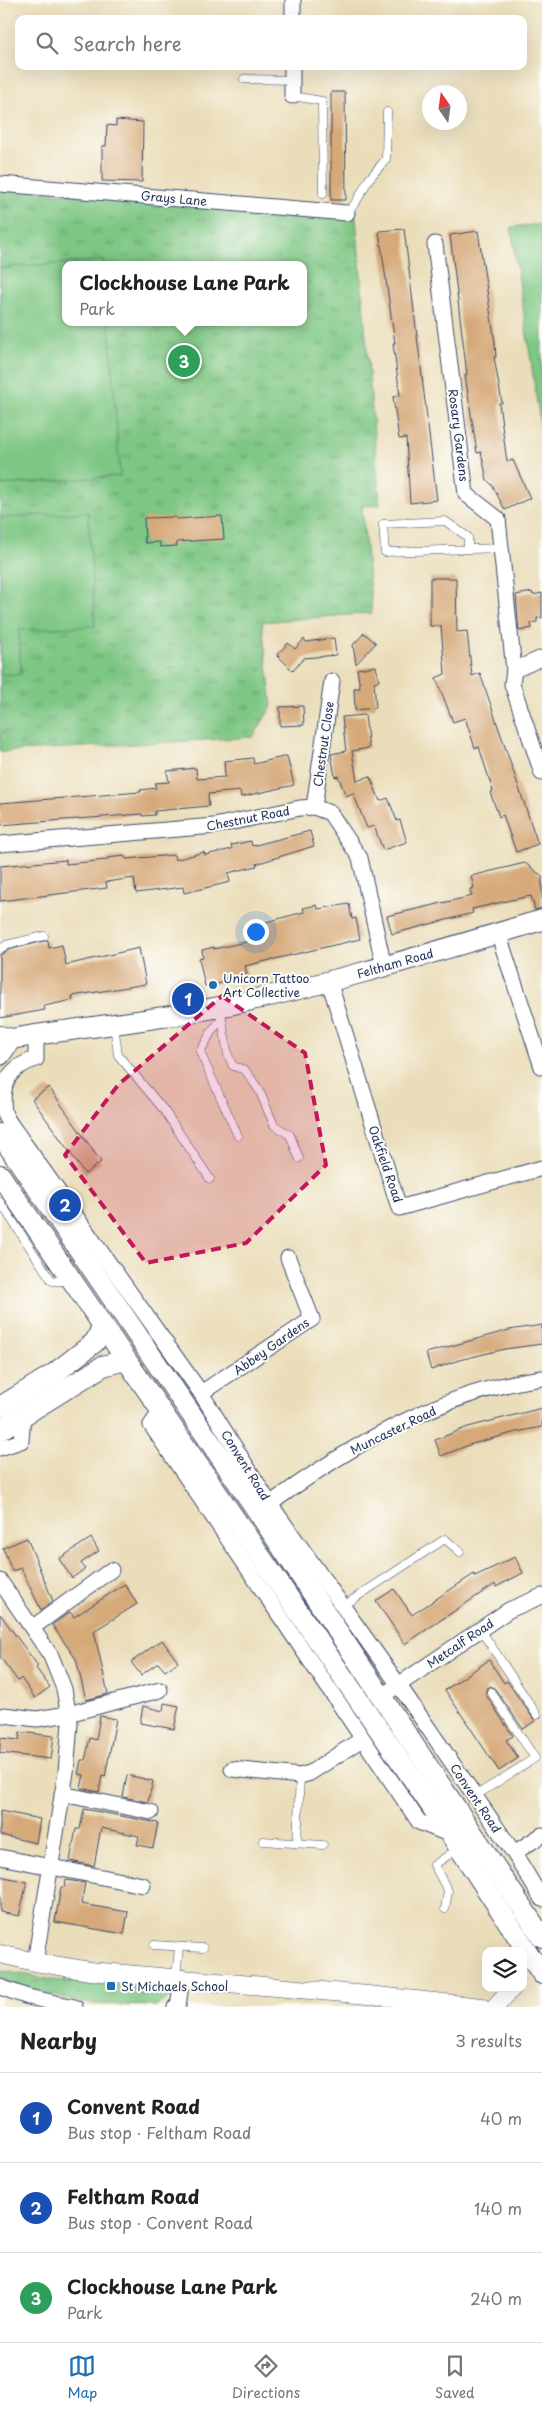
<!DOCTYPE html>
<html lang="en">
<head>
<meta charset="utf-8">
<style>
	:root { --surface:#fff; --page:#f6f6f6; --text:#222; --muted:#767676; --line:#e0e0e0; --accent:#1f6fb2 }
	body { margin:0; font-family:"Playpen Sans",sans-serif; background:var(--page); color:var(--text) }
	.controls { position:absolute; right:15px; bottom:15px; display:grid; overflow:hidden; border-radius:10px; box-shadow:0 5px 20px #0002 }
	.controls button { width:45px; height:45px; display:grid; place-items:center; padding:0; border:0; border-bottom:1px solid var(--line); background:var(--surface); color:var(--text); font:25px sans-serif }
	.compass { position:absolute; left:422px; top:85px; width:45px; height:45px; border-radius:50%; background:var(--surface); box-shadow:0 5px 20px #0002; rotate:347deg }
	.you { position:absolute; left:255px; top:931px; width:18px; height:18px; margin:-12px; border:4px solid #fff; border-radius:50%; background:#1a73e8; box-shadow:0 0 0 8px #1a73e833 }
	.badge { display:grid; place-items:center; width:32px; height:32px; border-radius:50%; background:var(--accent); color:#fff; font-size:16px; font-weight:700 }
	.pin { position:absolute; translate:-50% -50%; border:2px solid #fff; box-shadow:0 1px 5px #0006 }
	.popup { position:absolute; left:62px; top:261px; width:245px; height:65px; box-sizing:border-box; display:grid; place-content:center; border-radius:10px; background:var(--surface); filter:drop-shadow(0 1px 4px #0005); font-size:16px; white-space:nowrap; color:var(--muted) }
	.popup b { font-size:19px; color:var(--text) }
	.popup::after { content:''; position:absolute; left:50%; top:100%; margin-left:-10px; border:10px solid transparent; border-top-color:var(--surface) }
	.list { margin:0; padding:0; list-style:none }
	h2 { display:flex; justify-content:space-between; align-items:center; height:65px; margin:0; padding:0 20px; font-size:21px }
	h2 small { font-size:16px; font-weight:400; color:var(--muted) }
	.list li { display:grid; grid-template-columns:32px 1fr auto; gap:15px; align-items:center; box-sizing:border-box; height:90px; padding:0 20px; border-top:1px solid var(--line) }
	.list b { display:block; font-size:19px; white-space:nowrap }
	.list p { margin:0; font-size:16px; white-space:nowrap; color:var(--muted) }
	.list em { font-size:16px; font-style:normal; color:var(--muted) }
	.icon { flex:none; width:28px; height:28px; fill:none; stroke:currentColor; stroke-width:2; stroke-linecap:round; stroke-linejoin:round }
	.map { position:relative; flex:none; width:542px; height:2007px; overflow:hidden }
	.search { position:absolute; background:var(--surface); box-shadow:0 5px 20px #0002; left:15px; right:15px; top:15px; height:55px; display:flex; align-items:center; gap:12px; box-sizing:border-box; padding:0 18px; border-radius:10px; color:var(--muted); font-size:19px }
	.sheet { height:335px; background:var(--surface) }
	nav { display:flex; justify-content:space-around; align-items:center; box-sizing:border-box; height:70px; border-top:1px solid var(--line); background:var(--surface); font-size:14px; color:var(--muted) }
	nav a { display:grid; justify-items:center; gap:2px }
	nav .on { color:var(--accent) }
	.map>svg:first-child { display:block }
	.grass { fill:url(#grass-tufts); stroke:#4c7a70; fill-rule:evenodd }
	.garden { fill:#7dc683; stroke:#4c7a70 }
	.building { fill:#d6a979 }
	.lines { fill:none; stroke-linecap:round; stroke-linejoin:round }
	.service-casing { stroke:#3a496c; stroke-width:9 }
	.minor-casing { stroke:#3a496c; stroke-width:17 }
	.tertiary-casing { stroke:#3a496c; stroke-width:19 }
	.secondary-casing { stroke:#3a496c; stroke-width:22 }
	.service { stroke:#fff; stroke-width:8 }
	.minor { stroke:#fff; stroke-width:15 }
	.tertiary { stroke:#fff; stroke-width:18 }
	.secondary { stroke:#fff; stroke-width:20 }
	.marked { fill:#c2185b; fill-opacity:0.2; stroke:#c2185b; stroke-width:4; stroke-dasharray:10 6; stroke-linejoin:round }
	.poi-dot { fill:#1f6fb2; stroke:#fdfcf7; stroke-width:2 }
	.labels { text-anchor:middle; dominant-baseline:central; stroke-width:4; stroke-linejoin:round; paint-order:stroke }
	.street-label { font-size:12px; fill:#1b2f5e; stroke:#fdfcf7 }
	.poi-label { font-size:12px; fill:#1b2f5e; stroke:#fdfcf7; text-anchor:start }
</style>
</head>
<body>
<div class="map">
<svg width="542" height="2007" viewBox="0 0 542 2007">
	<defs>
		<pattern id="grass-tufts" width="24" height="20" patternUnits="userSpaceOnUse" patternTransform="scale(1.25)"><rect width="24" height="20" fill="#7dc683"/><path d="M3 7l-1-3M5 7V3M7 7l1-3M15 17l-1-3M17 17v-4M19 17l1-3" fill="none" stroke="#66a16e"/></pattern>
	</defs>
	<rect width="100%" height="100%" fill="#fdfcf7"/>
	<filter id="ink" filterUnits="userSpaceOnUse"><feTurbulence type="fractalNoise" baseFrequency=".02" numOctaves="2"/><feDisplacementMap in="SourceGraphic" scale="10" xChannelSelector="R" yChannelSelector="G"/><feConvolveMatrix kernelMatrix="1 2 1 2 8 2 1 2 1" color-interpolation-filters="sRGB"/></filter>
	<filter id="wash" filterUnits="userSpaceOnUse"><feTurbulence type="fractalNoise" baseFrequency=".0096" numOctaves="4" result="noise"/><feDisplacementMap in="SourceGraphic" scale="20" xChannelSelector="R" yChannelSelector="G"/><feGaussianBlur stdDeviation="1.12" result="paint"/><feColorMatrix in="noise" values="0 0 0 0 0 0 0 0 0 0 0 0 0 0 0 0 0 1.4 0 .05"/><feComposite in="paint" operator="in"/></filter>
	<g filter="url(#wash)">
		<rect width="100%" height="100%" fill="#eaddb9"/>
		<g class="grass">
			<path d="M0 188 356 217 380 505 362 506 372 613 262 622 272 706 253 737 0 752ZM65 265H303V322H65Z"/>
			<polygon points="0,1970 52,1980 170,1990 168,1999 155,2006 95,2004 38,1993 0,1980"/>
		</g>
		<g class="garden">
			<polygon points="542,224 542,436 511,227"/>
			<polygon points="104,260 104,265 65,265 65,322 109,322 120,476 0,485 0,268"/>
			<polygon points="88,512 95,626 19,630 21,674 0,675 0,518"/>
		</g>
		<g id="blocks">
			<g class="building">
				<polygon points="331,92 345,92 346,200 331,200"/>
				<polygon points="116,120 143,122 142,182 102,181 102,146 106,146 107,125 116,126"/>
				<polygon points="404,229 437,500 410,503 406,438 399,439 393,397 400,396 393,343 395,343 379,231"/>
				<polygon points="478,231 495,343 496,357 494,357 502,403 499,403 507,462 513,460 530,498 505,510 492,485 487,480 481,452 477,453 465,375 467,375 450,235"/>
				<polygon points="222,516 224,539 177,542 177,546 160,547 160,542 145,543 144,518 176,517 176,519"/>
				<polygon points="430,578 456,578 457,632 467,631 472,676 480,673 538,844 516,852 503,815 499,817 490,792 493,791 479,747 475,748 465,718 453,722 436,678 445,674 441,626 430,626"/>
				<polygon points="532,592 533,595 542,593 542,618 537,618 537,622 531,623 532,628 519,631 516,595"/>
				<polygon points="364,633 376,643 356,664 353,645"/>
				<polygon points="334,638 336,655 304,658 293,671 277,655 288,643 295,649 304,639 306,642"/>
				<polygon points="376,666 379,681 374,682 376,708 355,710 354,688 360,688 357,669"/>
				<polygon points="303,706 304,725 280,726 280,707"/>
				<polygon points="365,715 369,748 352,751 357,781 370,776 380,801 388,798 397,821 400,820 407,842 383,850 374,826 367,828 353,793 346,796 338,776 335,777 331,754 346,751 342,717"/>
				<polygon points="287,756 294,785 241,797 240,791 208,794 209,806 155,811 155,815 142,816 142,814 0,825 0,803 141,792 140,790 156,788 155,783 169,782 167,771 196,768 197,779 225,777 224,761 253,758 254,764"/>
				<polygon points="310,831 314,846 256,864 257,866 228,873 230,882 197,890 184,893 183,887 136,893 134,878 106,882 107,888 0,901 0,866 66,860 66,864 107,860 107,858 124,856 126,859 174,855 175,860 204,852 205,855 232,849 231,845 251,841 252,846"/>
				<polygon points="525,863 542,876 542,908 535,910 531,896 511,900 472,909 473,913 392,934 387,916 472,896 470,889 474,888 471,876"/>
				<polygon points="349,904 352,919 356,918 360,939 245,966 247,974 221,979 222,983 205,986 199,958 203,957 202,950 214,947 214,949 250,941 247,927 304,912 303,908 317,905 318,909"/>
				<polygon points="48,940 49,948 62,945 66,965 139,948 146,984 72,996 73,1000 44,1006 45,1010 0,1018 0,955 8,950"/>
				<polygon points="49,1087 101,1162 85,1174 32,1099"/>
				<polygon points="542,1325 542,1344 505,1349 459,1360 431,1370 426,1353 509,1330"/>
				<polygon points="542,1408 542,1427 516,1432 469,1445 441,1456 435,1440 468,1427"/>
				<polygon points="27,1538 53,1601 41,1610 21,1568 12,1571 3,1548"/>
				<polygon points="91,1538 99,1551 81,1563 85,1569 72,1578 59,1559"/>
				<polygon points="515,1557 523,1573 496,1587 495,1584 405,1644 376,1601 394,1589 412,1615 474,1574 475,1576"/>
				<polygon points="125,1584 137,1604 94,1631 108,1694 86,1700 76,1659 52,1625 70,1612 74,1617"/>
				<polygon points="0,1614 38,1666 36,1668 50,1687 35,1698 21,1678 18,1681 0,1657"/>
				<polygon points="162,1640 178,1662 165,1671 158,1663 141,1675 131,1662"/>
				<polygon points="489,1660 504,1683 507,1681 535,1721 523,1729 495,1689 491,1686 486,1689 486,1695 513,1736 506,1740 518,1758 499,1771 445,1690"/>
				<polygon points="164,1703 179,1706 174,1729 140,1723 143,1706 163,1711"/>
				<polygon points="100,1716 116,1719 105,1777 102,1776 99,1792 81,1788 84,1775 78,1774 81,1760 85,1760 90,1738 96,1740"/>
				<polygon points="20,1732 54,1736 51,1759 0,1753 0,1738 19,1740"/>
				<polygon points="127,1775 153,1781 148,1802 123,1797"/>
				<polygon points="84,1809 158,1823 153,1848 137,1845 139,1836 101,1828 94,1866 70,1861 76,1829 80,1829"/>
				<polygon points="0,1811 40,1819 36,1843 0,1835"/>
				<polygon points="0,1876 27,1882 19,1916 0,1912"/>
				<polygon points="66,1880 85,1883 81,1904 128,1912 124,1934 55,1922 61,1887 65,1887"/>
			</g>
		</g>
	</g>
	<g filter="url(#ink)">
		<use href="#blocks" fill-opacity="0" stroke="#3a496c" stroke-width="1"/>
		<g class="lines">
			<g class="service-casing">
				<g id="service">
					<polyline points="244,79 292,80"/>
					<polyline points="292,96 322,101 323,194"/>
					<polyline points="347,213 356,202 369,179 386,159 387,112"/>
					<polyline points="468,549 468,537 445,521 383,524 385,552 501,548"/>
					<polyline points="0,949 6,945 44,936"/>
					<polyline points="220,1008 228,1055 233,1066 245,1070 259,1090 274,1125 290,1135 299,1158"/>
					<polyline points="222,1019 213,1029 200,1052 238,1136"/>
					<polyline points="114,1025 118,1055 164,1110 210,1179"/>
					<polyline points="0,1202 52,1281 69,1281"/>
					<polyline points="343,1606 445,1539 460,1552"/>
					<polyline points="480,1629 537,1715"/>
					<polyline points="475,1796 535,1758 491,1692"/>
					<polyline points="263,1841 323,1845"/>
					<polyline points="297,1843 300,1776"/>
					<polyline points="445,1909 448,1891 434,1865 459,1848"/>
					<polyline points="154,1945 203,1948"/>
					<polyline points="176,1977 179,1947"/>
				</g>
			</g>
			<g class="minor-casing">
				<g id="minor">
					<polyline points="293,19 293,0"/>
					<polyline points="292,96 292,66"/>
					<polyline points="0,184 347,213"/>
					<polyline points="435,244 466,494 498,519 514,670"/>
					<polyline points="542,658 514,670 512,684 542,773"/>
					<polyline points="314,807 332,681"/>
					<polyline points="0,844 214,826 300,808 314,807 330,813 360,858 384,967"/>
					<polyline points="498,933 542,1067"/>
					<polyline points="329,981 399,1208 542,1168"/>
					<path d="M36 1034V1059C10 1067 0 1082 4 1112 7 1121 15 1130 21 1139L201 1393 270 1504 398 1684 514 1853 542 1899"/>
					<polyline points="201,1393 312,1319 288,1258"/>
					<polyline points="160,1412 151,1425 419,1822 451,1835"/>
					<polyline points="0,1448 21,1441 23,1416"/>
					<path d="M263 1509C346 1448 439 1392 542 1378"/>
					<polyline points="0,1581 51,1656 64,1689 70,1723 66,1772 35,1962"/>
					<polyline points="32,1628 111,1570"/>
					<polyline points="391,1690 509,1610 542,1596"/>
					<polyline points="4,1715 37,1719 68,1714 160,1690"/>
					<polyline points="232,1769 300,1776 310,1773 362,1739"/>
					<polyline points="62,1794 151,1812"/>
					<polyline points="514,1853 542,1835"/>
					<polyline points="0,1857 143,1885"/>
					<polyline points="0,1987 28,1997 75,2007"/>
					<polyline points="175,2007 178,2006 182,1978"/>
				</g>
			</g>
			<g class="tertiary-casing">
				<g id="tertiary">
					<polyline points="0,1954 35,1962 90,1971 368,1995 482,2007"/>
					<polyline points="495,2007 512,1988"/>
				</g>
			</g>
			<g class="secondary-casing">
				<g id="secondary">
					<path d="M0 1036 11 1039C73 1028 136 1023 198 1011 315 989 429 954 542 920"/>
					<polyline points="0,1055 11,1039"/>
					<polyline points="0,1134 258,1512 542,1937"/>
					<polyline points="0,1175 451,1835 542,1974"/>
					<polyline points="0,1407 55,1373 95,1342 102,1327"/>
					<polyline points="0,1430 103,1366 125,1360"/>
				</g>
			</g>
			<use href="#service" class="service"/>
			<use href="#minor" class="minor"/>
			<use href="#tertiary" class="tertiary"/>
			<use href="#secondary" class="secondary"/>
		</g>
	</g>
	<path class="marked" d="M222 996 305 1053 326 1165 246 1243 146 1263 65 1155 118 1085Z"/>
	<g class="poi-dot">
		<circle cx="213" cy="985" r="5"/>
		<rect x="106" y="1981" width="10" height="10" rx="2.5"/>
	</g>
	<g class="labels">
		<g class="street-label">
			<text transform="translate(174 198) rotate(5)">Grays Lane</text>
			<text transform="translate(459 435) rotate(83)">Rosary Gardens</text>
			<text transform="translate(323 744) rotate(-82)">Chestnut Close</text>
			<text transform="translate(248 818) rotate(-11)">Chestnut Road</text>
			<text transform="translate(395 963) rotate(-16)">Feltham Road</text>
			<text transform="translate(386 1164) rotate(71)">Oakfield Road</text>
			<text transform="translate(271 1346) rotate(-35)">Abbey Gardens</text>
			<text transform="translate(393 1430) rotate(-26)">Muncaster Road</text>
			<text transform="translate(246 1465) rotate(58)">Convent Road</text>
			<text transform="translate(460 1643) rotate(-34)">Metcalf Road</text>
			<text transform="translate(476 1798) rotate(56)">Convent Road</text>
		</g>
		<g class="poi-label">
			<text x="223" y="978">Unicorn Tattoo<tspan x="223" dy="14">Art Collective</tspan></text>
			<text x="121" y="1986">St Michaels School</text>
		</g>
	</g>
</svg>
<div class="controls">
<button><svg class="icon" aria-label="layers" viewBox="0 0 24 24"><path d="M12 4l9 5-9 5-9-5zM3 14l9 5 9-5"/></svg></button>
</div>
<svg class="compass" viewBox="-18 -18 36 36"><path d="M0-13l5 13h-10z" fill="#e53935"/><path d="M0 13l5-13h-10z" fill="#767676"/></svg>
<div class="you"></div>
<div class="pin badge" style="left:188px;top:999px;background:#1a4fb4">1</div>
<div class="pin badge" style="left:65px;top:1205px;background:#1a4fb4">2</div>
<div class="pin badge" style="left:184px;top:361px;background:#2e9e5b">3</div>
<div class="popup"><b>Clockhouse Lane Park</b>Park</div>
<div class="search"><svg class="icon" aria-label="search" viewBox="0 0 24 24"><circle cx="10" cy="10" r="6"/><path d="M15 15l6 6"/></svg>Search here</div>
</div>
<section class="sheet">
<h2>Nearby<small>3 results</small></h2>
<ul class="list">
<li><span class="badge" style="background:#1a4fb4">1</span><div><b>Convent Road</b><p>Bus stop · Feltham Road</p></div><em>40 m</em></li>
<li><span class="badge" style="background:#1a4fb4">2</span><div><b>Feltham Road</b><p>Bus stop · Convent Road</p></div><em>140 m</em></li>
<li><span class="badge" style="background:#2e9e5b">3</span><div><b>Clockhouse Lane Park</b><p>Park</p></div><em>240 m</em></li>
</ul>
</section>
<nav>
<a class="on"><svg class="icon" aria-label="map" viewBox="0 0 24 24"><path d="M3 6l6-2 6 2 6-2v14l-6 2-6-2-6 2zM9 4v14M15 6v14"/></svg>Map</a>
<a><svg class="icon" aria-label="directions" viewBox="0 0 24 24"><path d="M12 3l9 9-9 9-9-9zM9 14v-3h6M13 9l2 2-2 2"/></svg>Directions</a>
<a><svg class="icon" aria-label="saved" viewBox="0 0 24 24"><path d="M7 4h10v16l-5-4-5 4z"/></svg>Saved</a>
</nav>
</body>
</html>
